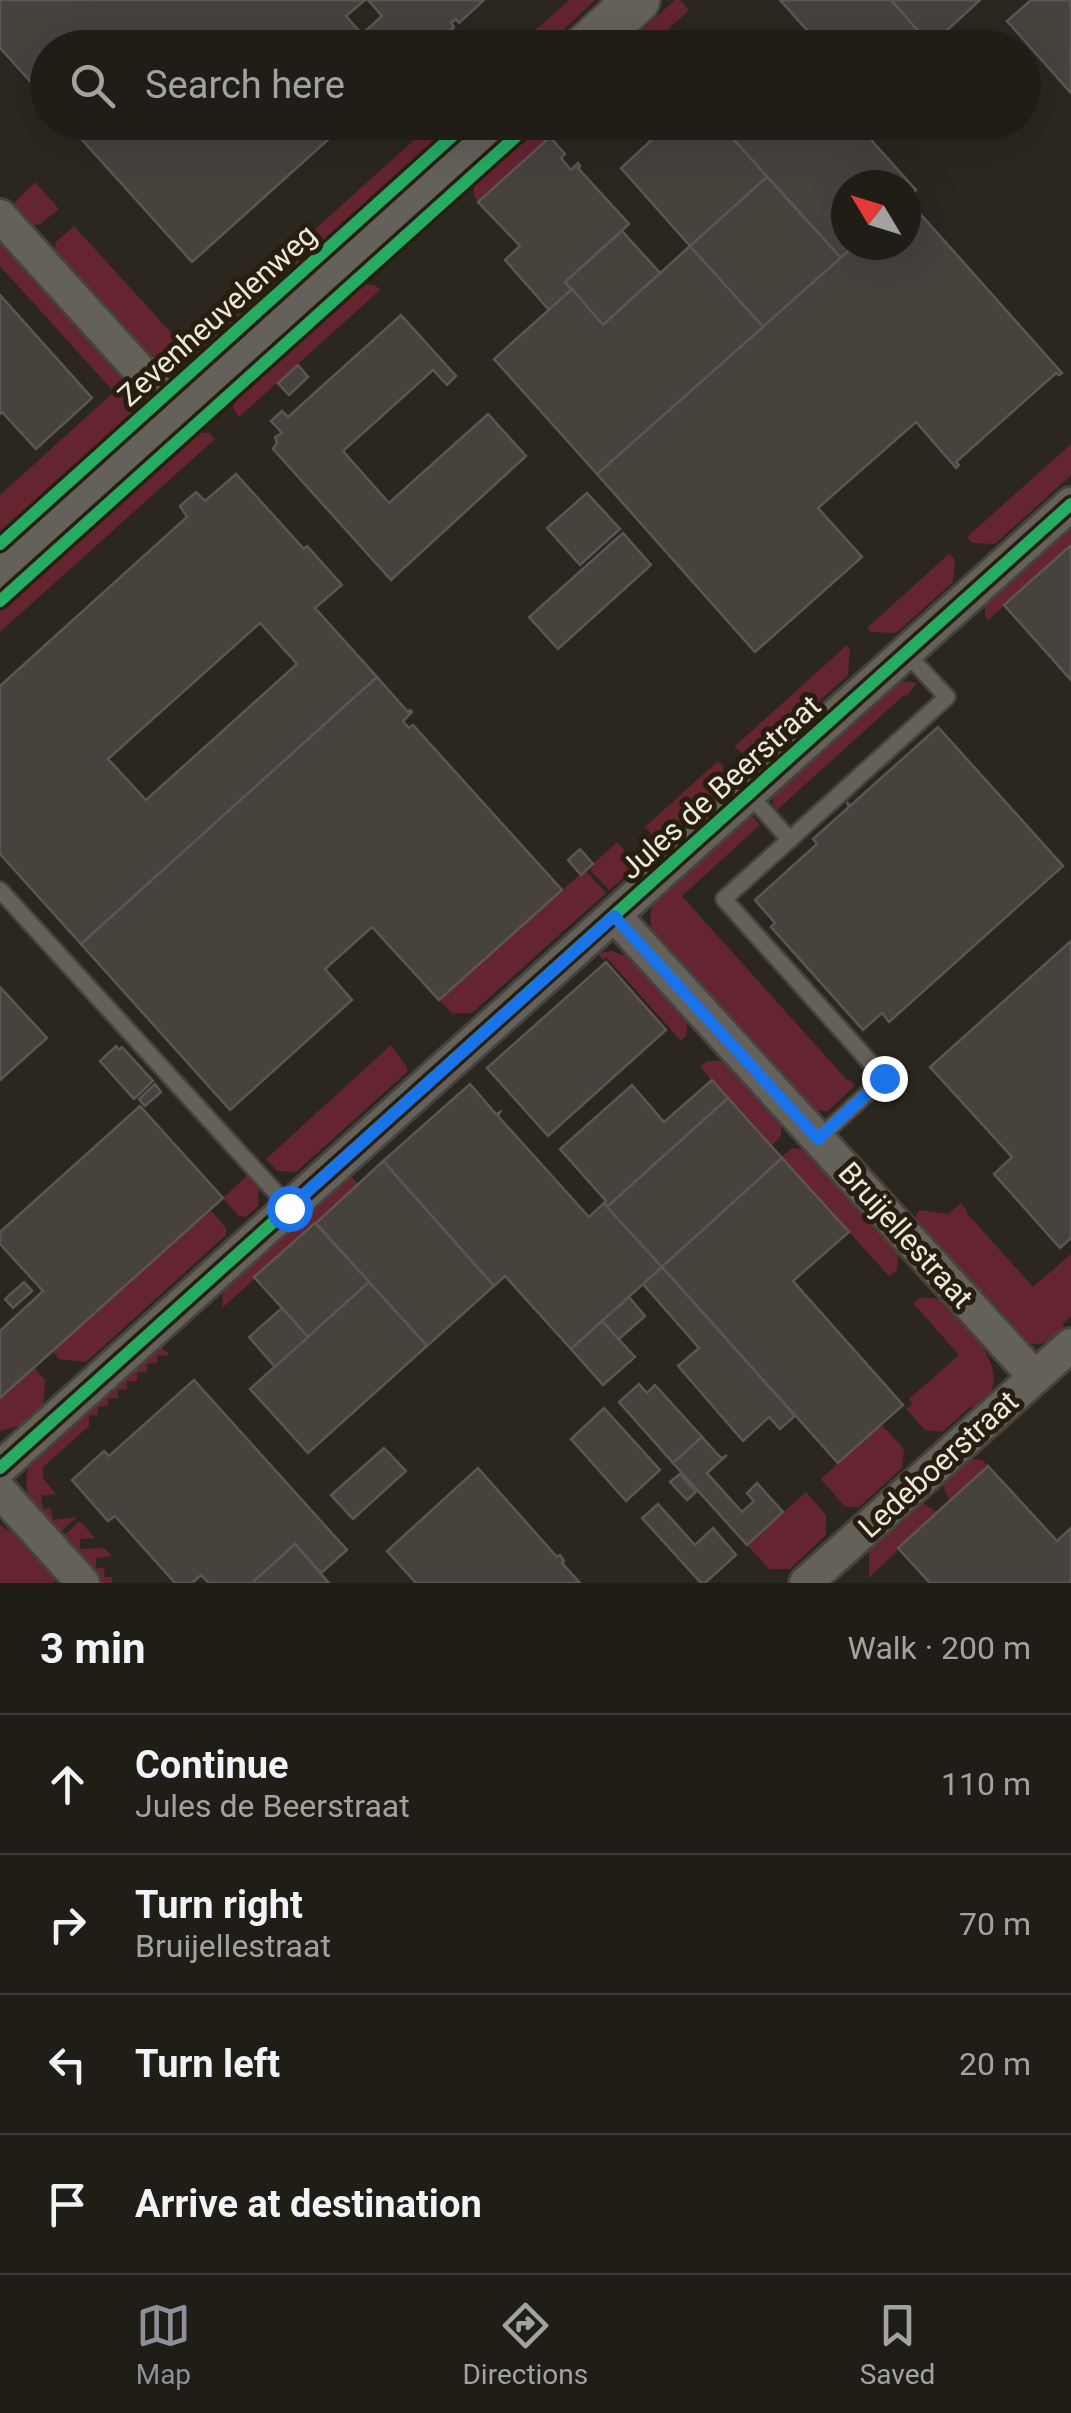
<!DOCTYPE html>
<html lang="en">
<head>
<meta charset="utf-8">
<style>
	:root { --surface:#201d17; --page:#2d2a24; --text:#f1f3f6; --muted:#a2a2a1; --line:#3d3b36; --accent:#8c9099 }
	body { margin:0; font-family:Roboto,sans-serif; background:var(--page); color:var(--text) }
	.compass { position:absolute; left:831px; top:170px; width:90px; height:90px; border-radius:50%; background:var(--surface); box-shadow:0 10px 40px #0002; rotate:308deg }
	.stop { position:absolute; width:30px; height:30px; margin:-22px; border:8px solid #1a73e8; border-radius:50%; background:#fff }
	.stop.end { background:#1a73e8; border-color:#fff; box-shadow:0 2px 10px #0008 }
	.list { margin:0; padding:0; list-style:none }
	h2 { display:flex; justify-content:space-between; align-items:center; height:130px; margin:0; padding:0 40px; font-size:42px }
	h2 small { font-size:32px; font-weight:400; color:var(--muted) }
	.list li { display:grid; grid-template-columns:65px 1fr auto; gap:30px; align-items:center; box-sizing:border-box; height:140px; padding:0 40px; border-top:2px solid var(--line) }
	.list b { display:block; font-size:38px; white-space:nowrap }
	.list p { margin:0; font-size:32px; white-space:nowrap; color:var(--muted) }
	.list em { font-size:32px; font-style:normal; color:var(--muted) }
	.icon { flex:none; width:55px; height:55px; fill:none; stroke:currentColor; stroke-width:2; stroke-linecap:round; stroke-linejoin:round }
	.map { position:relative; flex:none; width:1071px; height:1583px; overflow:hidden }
	.search { position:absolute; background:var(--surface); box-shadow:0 10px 40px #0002; left:30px; right:30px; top:30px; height:110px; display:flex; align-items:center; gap:25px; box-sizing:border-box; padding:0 35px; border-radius:55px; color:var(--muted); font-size:38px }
	.sheet { height:690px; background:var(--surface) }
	nav { display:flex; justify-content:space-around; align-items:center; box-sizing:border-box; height:140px; border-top:2px solid var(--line); background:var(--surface); font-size:28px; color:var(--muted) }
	nav a { display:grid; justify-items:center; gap:5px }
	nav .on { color:var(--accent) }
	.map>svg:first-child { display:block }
	.green { fill:#642430 }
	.building { fill:#48423d; stroke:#5b5651; stroke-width:2.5; fill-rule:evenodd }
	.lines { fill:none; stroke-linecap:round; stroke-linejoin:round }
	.lane-casing { stroke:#47433c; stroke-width:20 }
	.street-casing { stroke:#47433c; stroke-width:38 }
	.secondary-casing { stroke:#47433c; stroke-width:50 }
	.lane { stroke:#64605a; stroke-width:15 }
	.street { stroke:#64605a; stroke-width:32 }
	.secondary { stroke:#64605a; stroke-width:45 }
	.cycleway-casing { stroke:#271e10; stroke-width:19 }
	.cycleway { stroke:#26ab63; stroke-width:12 }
	.route { stroke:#1a73e8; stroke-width:12 }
	.labels { text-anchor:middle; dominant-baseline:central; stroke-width:10; stroke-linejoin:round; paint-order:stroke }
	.street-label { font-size:30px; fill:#ede7de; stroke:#271e10 }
</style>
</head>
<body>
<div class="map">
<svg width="1071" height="1583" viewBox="0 0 1071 1583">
	<rect width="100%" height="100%" fill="#2b271f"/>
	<g class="green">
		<polygon points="569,0 595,0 545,47 517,47"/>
		<polygon points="675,0 680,0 689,10 649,47 623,47"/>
		<polygon points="433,123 439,123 450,134 180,376 159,371 54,257 56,242 74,226 184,347"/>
		<polygon points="534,127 553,129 556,132 478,202 474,196 474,181"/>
		<polygon points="35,182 59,209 39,225 25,225 16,215 15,202"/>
		<polygon points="0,243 131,389 139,409 136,417 0,538 0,495 114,392 0,266"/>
		<polygon points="359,284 375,285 380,290 239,417 233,408 235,396"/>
		<polygon points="194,432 209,433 215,439 0,632 0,607"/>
		<polygon points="1071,444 1071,475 995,544 972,543 967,537"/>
		<polygon points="1071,522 1071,545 988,620 985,615 985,600"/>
		<polygon points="949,554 955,560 953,582 896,633 870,632 867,628"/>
		<polygon points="847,645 850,649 848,675 754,760 734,747"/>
		<polygon points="895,680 917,683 906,696 904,695 777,810 773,805 772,790"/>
		<polygon points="718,761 723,766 724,787 664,842 658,841 645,827"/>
		<path d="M748 812 760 825 682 896 847 1080 849 1079 855 1086 828 1111 808 1110 655 938C649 925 649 914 654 901Z"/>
		<polygon points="617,842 635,863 635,868 609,890 590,870 593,867 592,865"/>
		<polygon points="585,870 606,893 472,1013 452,1013 439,1000"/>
		<polygon points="612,951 633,959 688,1019 686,1036 681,1041 609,960 606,957 603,960 597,953"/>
		<polygon points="391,1045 407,1067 407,1072 296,1172 277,1171 266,1159"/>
		<polygon points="707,1061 725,1061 781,1124 781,1136 771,1146 700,1067"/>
		<polygon points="792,1148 804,1149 898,1253 897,1270 889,1276 781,1157"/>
		<polygon points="349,1174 359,1185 222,1308 223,1285"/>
		<polygon points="248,1175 259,1187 258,1206 246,1217 239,1216 223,1198"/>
		<path d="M961 1203 967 1210 966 1212 1033 1287 1071 1254V1316L1062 1325 1067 1331C1052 1342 1039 1347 1021 1342L919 1233 915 1218 919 1210 948 1214Z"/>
		<polygon points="210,1209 226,1228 226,1235 86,1362 59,1359 52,1351"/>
		<path d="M921 1297 940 1299C960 1322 1006 1359 991 1393 988 1400 982 1406 977 1412L971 1406 942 1432 925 1430 906 1409 912 1404 909 1399 959 1355 913 1303Z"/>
		<path d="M157 1344 169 1354 167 1357 166 1355 157 1356V1363L147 1364V1372L137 1373V1381H127V1389L118 1390V1398L108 1399V1406L98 1407V1415L89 1416V1426L43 1467V1478L56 1494 41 1496 43 1509 51 1508 53 1520 77 1517 58 1534C37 1510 16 1494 32 1459Z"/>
		<polygon points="34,1367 45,1380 43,1411 29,1423 0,1431 0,1398"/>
		<polygon points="881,1424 904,1449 902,1468 858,1508 844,1506 821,1479"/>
		<polygon points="966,1459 982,1460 988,1466 950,1501 941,1481"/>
		<polygon points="806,1492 826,1515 826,1535 790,1569 769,1569 747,1545"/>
		<polygon points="920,1501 937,1512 869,1578 869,1547"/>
		<polygon points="80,1521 95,1538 80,1539 80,1549 104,1548 112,1556 96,1558 96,1568 104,1568 105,1577 112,1577 112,1583 102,1583 61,1538"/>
		<polygon points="0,1525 27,1542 57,1576 54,1583 0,1583"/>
	</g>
	<g class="building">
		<polygon points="0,0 365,0 346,16 362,34 382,16 368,0 484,0 459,23 456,19 451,23 454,27 431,48 48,48 48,101 0,48"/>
		<polygon points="780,0 891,0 931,45 928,48 823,48"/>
		<polygon points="891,0 980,0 931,45"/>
		<polygon points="1031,0 1071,0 1071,93 1007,21"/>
		<polygon points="774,32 788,48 757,48"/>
		<polygon points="66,122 347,122 340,130 336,125 326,134 330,138 192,262"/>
		<polygon points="671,122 718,122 767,177 690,246 621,168"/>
		<polygon points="718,122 855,122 916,190 906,200 906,185 846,185 846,245 855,245 841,258"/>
		<polygon points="550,137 565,154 561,158 571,170 578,163 580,166 578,168 629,224 565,282 572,289 549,310 505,260 520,246 478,202"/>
		<polygon points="767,177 841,258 763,327 690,246"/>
		<polygon points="907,199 1062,373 1059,375 1056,373 956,462 959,465 956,468 916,422 818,508 862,557 755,652 597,474 855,245 906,245"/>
		<polygon points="622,231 660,273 603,325 565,282"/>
		<polygon points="690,246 763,327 597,474 494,359 572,289 603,325"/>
		<polygon points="0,295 92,398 36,449 2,412 0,414"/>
		<polygon points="401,315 456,376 447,385 433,370 343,451 389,503 488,414 526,456 391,580 273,449 277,443 275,437 282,433 271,421 282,411 288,417"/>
		<polygon points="298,365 308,377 289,395 278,383"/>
		<path d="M236 474 304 549 307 546 342 585 315 608 377 677 81 944 0 854V686L187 517 180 506 196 492 205 501ZM260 623 297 664 146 800 108 759Z"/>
		<polygon points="587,493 620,529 580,565 547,528"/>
		<polygon points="623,533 651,565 558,649 529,617"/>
		<polygon points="1071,545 1071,680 1004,605"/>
		<polygon points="377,677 408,712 410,710 412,712 403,721 409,728 413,725 562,890 439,1000 372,927 325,969 352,1000 230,1110 81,944"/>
		<polygon points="938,727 1063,866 889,1022 882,1013 863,1030 771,927 775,923 755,900 817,844 813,839 849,807 847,802 850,806"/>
		<polygon points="580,849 593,864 581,875 568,860"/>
		<polygon points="1071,941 1071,1238 1060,1248 994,1174 1012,1157 930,1067"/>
		<polygon points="606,962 666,1030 548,1136 487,1068"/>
		<polygon points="0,987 47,1038 0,1080"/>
		<polygon points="116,1046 119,1050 122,1047 153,1081 134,1099 100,1061"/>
		<polygon points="712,1080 728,1098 607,1207 604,1203 606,1201 560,1149 632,1085 664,1122"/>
		<polygon points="155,1084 161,1092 145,1106 139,1099"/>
		<polygon points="470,1084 496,1114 500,1112 498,1116 589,1217 604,1203 662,1267 571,1349 505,1276 494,1286 383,1161"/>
		<polygon points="728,1098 782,1158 662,1267 607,1207"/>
		<polygon points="140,1106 223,1198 0,1398 0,1331 43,1291 0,1244 0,1232"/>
		<polygon points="782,1158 849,1232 793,1281 903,1405 838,1463 662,1267"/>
		<polygon points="383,1161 494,1286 427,1346 316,1223"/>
		<polygon points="315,1223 369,1282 308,1337 254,1277"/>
		<polygon points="662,1267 795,1416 780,1429 769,1417 743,1441 678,1366 699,1348 643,1284"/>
		<polygon points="24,1282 32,1291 13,1308 5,1299"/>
		<polygon points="369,1282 427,1346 308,1453 250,1389"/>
		<polygon points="629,1297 645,1316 619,1339 602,1321"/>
		<polygon points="282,1308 308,1337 275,1367 249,1337"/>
		<polygon points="602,1321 635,1357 603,1385 571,1349"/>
		<polygon points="194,1380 347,1550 321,1573 295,1544 252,1583 209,1583 201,1575 192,1583 175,1583 115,1516 108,1521 72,1480 104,1451 109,1456"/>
		<polygon points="639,1384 647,1393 655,1385 702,1437 673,1463 619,1402"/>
		<polygon points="604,1408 660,1470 626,1501 571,1439"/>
		<polygon points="702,1437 721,1458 727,1455 707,1473 742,1512 754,1501 747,1493 757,1483 783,1512 747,1545 673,1463"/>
		<polygon points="384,1448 406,1471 353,1519 331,1495"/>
		<polygon points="988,1466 1057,1541 1071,1528 1071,1583 930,1583 898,1548"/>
		<polygon points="478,1468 557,1557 560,1555 564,1561 562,1563 580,1583 416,1583 387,1551"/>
		<polygon points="680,1474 696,1492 687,1500 670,1482"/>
		<polygon points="658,1504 695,1545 713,1528 736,1555 705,1583 701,1583 642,1518"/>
		<polygon points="295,1544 329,1583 252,1583"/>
	</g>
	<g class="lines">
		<g class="lane-casing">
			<g id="lane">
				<polyline points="749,794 790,840"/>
				<polyline points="0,890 289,1207"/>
				<polyline points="818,1139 884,1078 724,899 947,697 906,653"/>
			</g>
		</g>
		<g class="street-casing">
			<g id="street">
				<polyline points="0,216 181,416"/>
				<polyline points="614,915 1035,1377"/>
				<polyline points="0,1468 1071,504"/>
				<polyline points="0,1491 83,1583"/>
				<polyline points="806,1583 1071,1345"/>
			</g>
		</g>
		<g class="secondary-casing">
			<g id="secondary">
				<polyline points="585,48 637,0"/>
				<polyline points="0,577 503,122"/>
			</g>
		</g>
		<use href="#lane" class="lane"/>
		<use href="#street" class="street"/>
		<use href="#secondary" class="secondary"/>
		<g class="cycleway-casing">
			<g id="cycleway">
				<polyline points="0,544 468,122"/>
				<polyline points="0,601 532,122"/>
				<polyline points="0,1468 1071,504"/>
			</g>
		</g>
		<use href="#cycleway" class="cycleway"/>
	</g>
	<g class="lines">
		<polyline class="route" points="289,1208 614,916 818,1139 884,1078"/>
	</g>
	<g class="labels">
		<g class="street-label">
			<text transform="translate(217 315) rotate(-42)">Zevenheuvelenweg</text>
			<text transform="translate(720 787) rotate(-42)">Jules de Beerstraat</text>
			<text transform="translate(906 1235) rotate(48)">Bruijellestraat</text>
			<text transform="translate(938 1464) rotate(-42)">Ledeboerstraat</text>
		</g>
	</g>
</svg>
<svg class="compass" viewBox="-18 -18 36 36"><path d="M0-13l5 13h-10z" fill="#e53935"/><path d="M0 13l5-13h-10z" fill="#a2a2a1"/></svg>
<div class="stop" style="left:289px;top:1208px"></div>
<div class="stop end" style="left:884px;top:1078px"></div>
<div class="search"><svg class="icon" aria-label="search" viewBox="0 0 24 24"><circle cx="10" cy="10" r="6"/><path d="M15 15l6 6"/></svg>Search here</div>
</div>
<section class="sheet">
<h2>3 min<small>Walk · 200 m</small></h2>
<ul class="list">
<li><svg class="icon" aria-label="ahead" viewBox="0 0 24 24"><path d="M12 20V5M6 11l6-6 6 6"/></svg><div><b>Continue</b><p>Jules de Beerstraat</p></div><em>110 m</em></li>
<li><svg class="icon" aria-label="right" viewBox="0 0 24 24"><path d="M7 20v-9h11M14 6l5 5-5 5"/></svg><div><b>Turn right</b><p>Bruijellestraat</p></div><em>70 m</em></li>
<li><svg class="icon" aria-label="left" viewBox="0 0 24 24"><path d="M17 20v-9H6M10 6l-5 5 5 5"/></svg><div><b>Turn left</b></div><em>20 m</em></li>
<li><svg class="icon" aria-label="arrive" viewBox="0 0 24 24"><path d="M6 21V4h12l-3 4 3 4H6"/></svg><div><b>Arrive at destination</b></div></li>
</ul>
</section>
<nav>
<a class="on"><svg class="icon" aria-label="map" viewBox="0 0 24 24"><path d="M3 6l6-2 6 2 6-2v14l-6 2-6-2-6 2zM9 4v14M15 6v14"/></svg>Map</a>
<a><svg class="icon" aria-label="directions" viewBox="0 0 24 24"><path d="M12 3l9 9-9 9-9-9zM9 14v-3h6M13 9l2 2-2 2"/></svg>Directions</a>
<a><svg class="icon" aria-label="saved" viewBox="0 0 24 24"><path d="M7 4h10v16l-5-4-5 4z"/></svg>Saved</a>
</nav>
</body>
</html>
